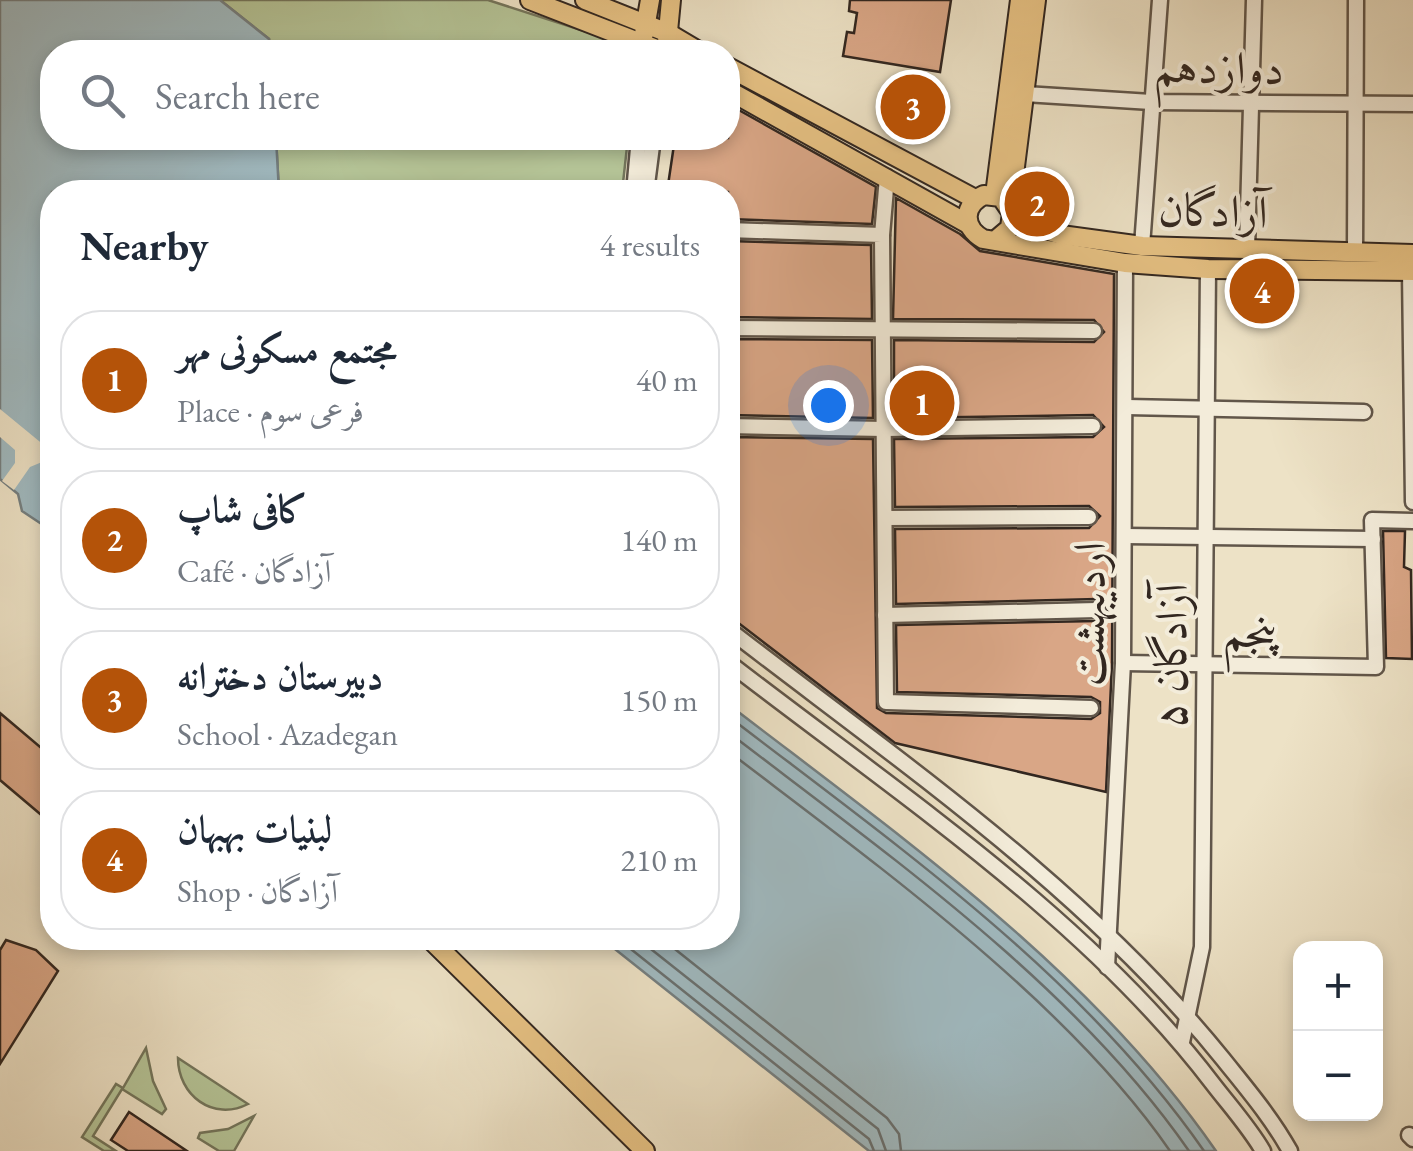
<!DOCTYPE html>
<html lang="en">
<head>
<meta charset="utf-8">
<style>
	:root { --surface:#fff; --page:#f6f6f7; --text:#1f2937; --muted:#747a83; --line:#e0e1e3; --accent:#b45309 }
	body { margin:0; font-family:"EB Garamond",Amiri,serif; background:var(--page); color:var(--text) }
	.controls { position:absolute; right:30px; bottom:30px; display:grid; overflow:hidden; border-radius:20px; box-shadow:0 5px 15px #0003 }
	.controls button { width:90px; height:90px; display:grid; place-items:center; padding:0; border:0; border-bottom:2px solid var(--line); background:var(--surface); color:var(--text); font:50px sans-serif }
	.you { position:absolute; left:828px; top:405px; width:35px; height:35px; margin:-25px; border:8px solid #fff; border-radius:50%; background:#1a73e8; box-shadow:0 0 0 15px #1a73e833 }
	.badge { display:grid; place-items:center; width:65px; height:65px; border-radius:50%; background:var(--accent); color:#fff; font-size:32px; font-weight:700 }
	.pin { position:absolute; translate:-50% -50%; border:5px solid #fff; box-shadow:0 2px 10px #0006 }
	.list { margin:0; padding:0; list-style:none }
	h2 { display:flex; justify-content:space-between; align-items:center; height:130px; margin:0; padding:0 40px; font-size:42px }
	h2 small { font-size:32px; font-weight:400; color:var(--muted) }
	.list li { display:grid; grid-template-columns:65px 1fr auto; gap:30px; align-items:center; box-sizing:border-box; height:140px; margin:0 20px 20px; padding:0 20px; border:2px solid var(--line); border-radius:40px }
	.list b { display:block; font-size:38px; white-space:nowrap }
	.list p { margin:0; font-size:32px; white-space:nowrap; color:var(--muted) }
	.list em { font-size:32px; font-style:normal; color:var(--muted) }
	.icon { flex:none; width:55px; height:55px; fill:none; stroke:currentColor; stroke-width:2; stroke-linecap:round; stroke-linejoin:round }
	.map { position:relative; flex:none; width:1413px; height:1151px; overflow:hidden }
	.search { position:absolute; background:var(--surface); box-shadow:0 5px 15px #0003; left:40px; top:40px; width:700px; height:110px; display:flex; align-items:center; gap:25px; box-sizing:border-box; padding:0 35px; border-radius:40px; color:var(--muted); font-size:38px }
	.panel { position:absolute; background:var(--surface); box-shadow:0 5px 15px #0003; left:40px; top:180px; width:700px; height:770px; border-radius:40px }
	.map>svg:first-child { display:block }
	.green { fill:#b5c497; stroke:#74765c; stroke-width:2.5 }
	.water { fill:#a0bac1; stroke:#747f81; stroke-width:2.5 }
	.pier { fill:#ede2c6 }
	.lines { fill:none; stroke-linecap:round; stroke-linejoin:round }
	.shore { stroke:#697070; stroke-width:2.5 }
	.building { fill:#d9a686; stroke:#322720; stroke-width:2.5 }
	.minor-casing { stroke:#61564a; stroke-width:19 }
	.major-casing { stroke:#322720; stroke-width:22 }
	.minor { stroke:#f3ecda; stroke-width:14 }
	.major { stroke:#e6c183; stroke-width:18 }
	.labels { text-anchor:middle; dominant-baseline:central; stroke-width:8; stroke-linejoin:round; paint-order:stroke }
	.street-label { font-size:45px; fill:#322720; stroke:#f3ecda }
</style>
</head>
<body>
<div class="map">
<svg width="1413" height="1151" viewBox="0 0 1413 1151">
	<rect width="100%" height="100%" fill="#ede2c6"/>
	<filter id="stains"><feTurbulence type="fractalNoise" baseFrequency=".002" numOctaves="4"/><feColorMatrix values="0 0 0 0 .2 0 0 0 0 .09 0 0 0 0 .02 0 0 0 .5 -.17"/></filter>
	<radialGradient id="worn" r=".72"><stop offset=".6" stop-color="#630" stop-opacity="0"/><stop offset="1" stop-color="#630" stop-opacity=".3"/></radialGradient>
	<g class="green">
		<polygon points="220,0 488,0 612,40 632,52 270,52 269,39"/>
		<polygon points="276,138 628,138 622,192 279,192"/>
		<polygon points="146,1048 153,1081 166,1109 162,1114 122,1089 93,1136 116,1151 104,1151 82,1137 116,1084 123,1088"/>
		<path d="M178 1058 248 1104C213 1122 178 1095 178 1058Z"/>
		<polygon points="254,1116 234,1151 219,1151 198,1138 200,1133 228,1129"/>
	</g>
	<g class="water">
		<polygon points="0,0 220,0 269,39 270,52 52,52 52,138 276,138 279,192 52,192 52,531 22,511 18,494 0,479"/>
		<path d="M728 704C901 837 1091 970 1216 1151H869L601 938H728Z"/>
	</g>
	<polygon class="pier" points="0,409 45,446 42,462 30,467 14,490 2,481 15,463 15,450 0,437"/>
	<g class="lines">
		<g class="shore">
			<path d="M728 716C896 845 1082 975 1204 1151"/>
			<path d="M728 732C887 854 1074 985 1189 1151"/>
			<path d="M728 751C873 862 1067 1001 1170 1151"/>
			<polyline points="617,938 869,1139 874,1151"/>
			<polyline points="637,938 878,1129 886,1151"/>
			<polyline points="661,938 887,1118 899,1134 901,1151"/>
		</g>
	</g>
	<g class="building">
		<polygon points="850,0 951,0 940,72 843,56 847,32 854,33 857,13 849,11"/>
		<polygon points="728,104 876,187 872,224 728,219 728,192 667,192 675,138 728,138"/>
		<polygon points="896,198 960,234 980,251 1114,274 1112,663 1106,792 895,743 728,615 728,437 873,439 877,708 886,713 1091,719 1100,713 1100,702 1091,697 897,692 896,625 1097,621 1108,611 1097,599 896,604 895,529 1089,528 1100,516 1089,506 895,507 894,439 1093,437 1104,427 1093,415 894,418 894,340 1094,342 1104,332 1094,320 893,319"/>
		<polygon points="728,241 871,245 872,319 728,317"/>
		<polygon points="728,339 872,340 873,418 728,415"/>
		<polygon points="1383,531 1405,531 1404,567 1411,570 1412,659 1386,658"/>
		<polygon points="0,713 52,757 52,824 0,780"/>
		<polygon points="6,940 36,950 58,971 0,1064 0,950"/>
		<polygon points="129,1112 187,1151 128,1151 111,1140"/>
	</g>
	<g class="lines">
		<g class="minor-casing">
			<g id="minor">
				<polyline points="1025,94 1151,102 1413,104"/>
				<polyline points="634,192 639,138"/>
				<polyline points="646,192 653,138"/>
				<polyline points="728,230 882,235 886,702 1091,708"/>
				<polyline points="882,235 887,177"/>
				<polyline points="1142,246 1160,0"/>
				<polyline points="1247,249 1254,0"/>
				<polyline points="1355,253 1356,0"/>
				<polyline points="1410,271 1413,502"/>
				<polyline points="728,328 1094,331"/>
				<polyline points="1127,407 1364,412"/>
				<polyline points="728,426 884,429 1093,426"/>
				<polyline points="885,518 1089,517"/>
				<polyline points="1125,536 1373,539"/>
				<polyline points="885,615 1097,610"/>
				<path d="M728 629C900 762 1085 888 1223 1059 1247 1089 1271 1117 1290 1151"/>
				<path d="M728 662C893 790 1086 917 1213 1084 1230 1106 1249 1127 1263 1151"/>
				<polyline points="1123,663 1376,667 1372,520 1413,521"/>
				<polyline points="1107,967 1123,663 1125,263"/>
				<polyline points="1182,1042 1202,947 1208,269"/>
				<polyline points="1409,1135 1413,1139"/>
			</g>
		</g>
		<g class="major-casing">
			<g id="major">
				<polyline points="530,0 664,52"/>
				<polyline points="585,0 668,33 700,52"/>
				<polyline points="644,34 650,0"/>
				<polyline points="667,42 671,0"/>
				<polyline points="728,67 975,199"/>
				<polyline points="728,90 968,224"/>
				<polyline points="995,195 1020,0"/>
				<polyline points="1010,206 1036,0"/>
				<polyline points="1012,219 1061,235 1142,246 1413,254"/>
				<path d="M997 239 1010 228 1012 213 1001 197 984 195C963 205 962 227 983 239L1125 263 1208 269 1413 271"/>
				<polyline points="429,938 645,1151"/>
			</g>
		</g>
		<use href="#minor" class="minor"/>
		<use href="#major" class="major"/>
	</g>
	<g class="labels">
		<g class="street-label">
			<text transform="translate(1219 67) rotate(1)">دوازدهم</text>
			<text transform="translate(1213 210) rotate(2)">آزادگان</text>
			<text transform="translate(1088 614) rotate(-89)">اردیبهشت</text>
			<text transform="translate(1250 631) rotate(1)">پنجم</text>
			<text transform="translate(1170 656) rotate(-89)">آزادگان ۵</text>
		</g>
	</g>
	<rect width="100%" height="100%" filter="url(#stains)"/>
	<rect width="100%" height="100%" fill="url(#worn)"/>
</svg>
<div class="controls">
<button>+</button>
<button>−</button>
</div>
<div class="you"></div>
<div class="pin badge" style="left:922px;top:403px">1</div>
<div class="pin badge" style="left:1037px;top:204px">2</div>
<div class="pin badge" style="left:913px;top:107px">3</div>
<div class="pin badge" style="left:1262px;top:291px">4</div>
<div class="search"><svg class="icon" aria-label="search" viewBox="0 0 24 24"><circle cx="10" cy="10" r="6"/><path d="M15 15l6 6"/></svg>Search here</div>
<section class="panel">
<h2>Nearby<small>4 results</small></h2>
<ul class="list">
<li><span class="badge">1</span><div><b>مجتمع مسکونی مهر</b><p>Place · فرعی سوم</p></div><em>40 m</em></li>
<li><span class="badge">2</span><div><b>کافی شاپ</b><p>Café · آزادگان</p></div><em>140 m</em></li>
<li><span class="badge">3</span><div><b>دبیرستان دخترانه</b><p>School · Azadegan</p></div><em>150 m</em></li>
<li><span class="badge">4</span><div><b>لبنیات بهبهان</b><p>Shop · آزادگان</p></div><em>210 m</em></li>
</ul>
</section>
</div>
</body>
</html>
